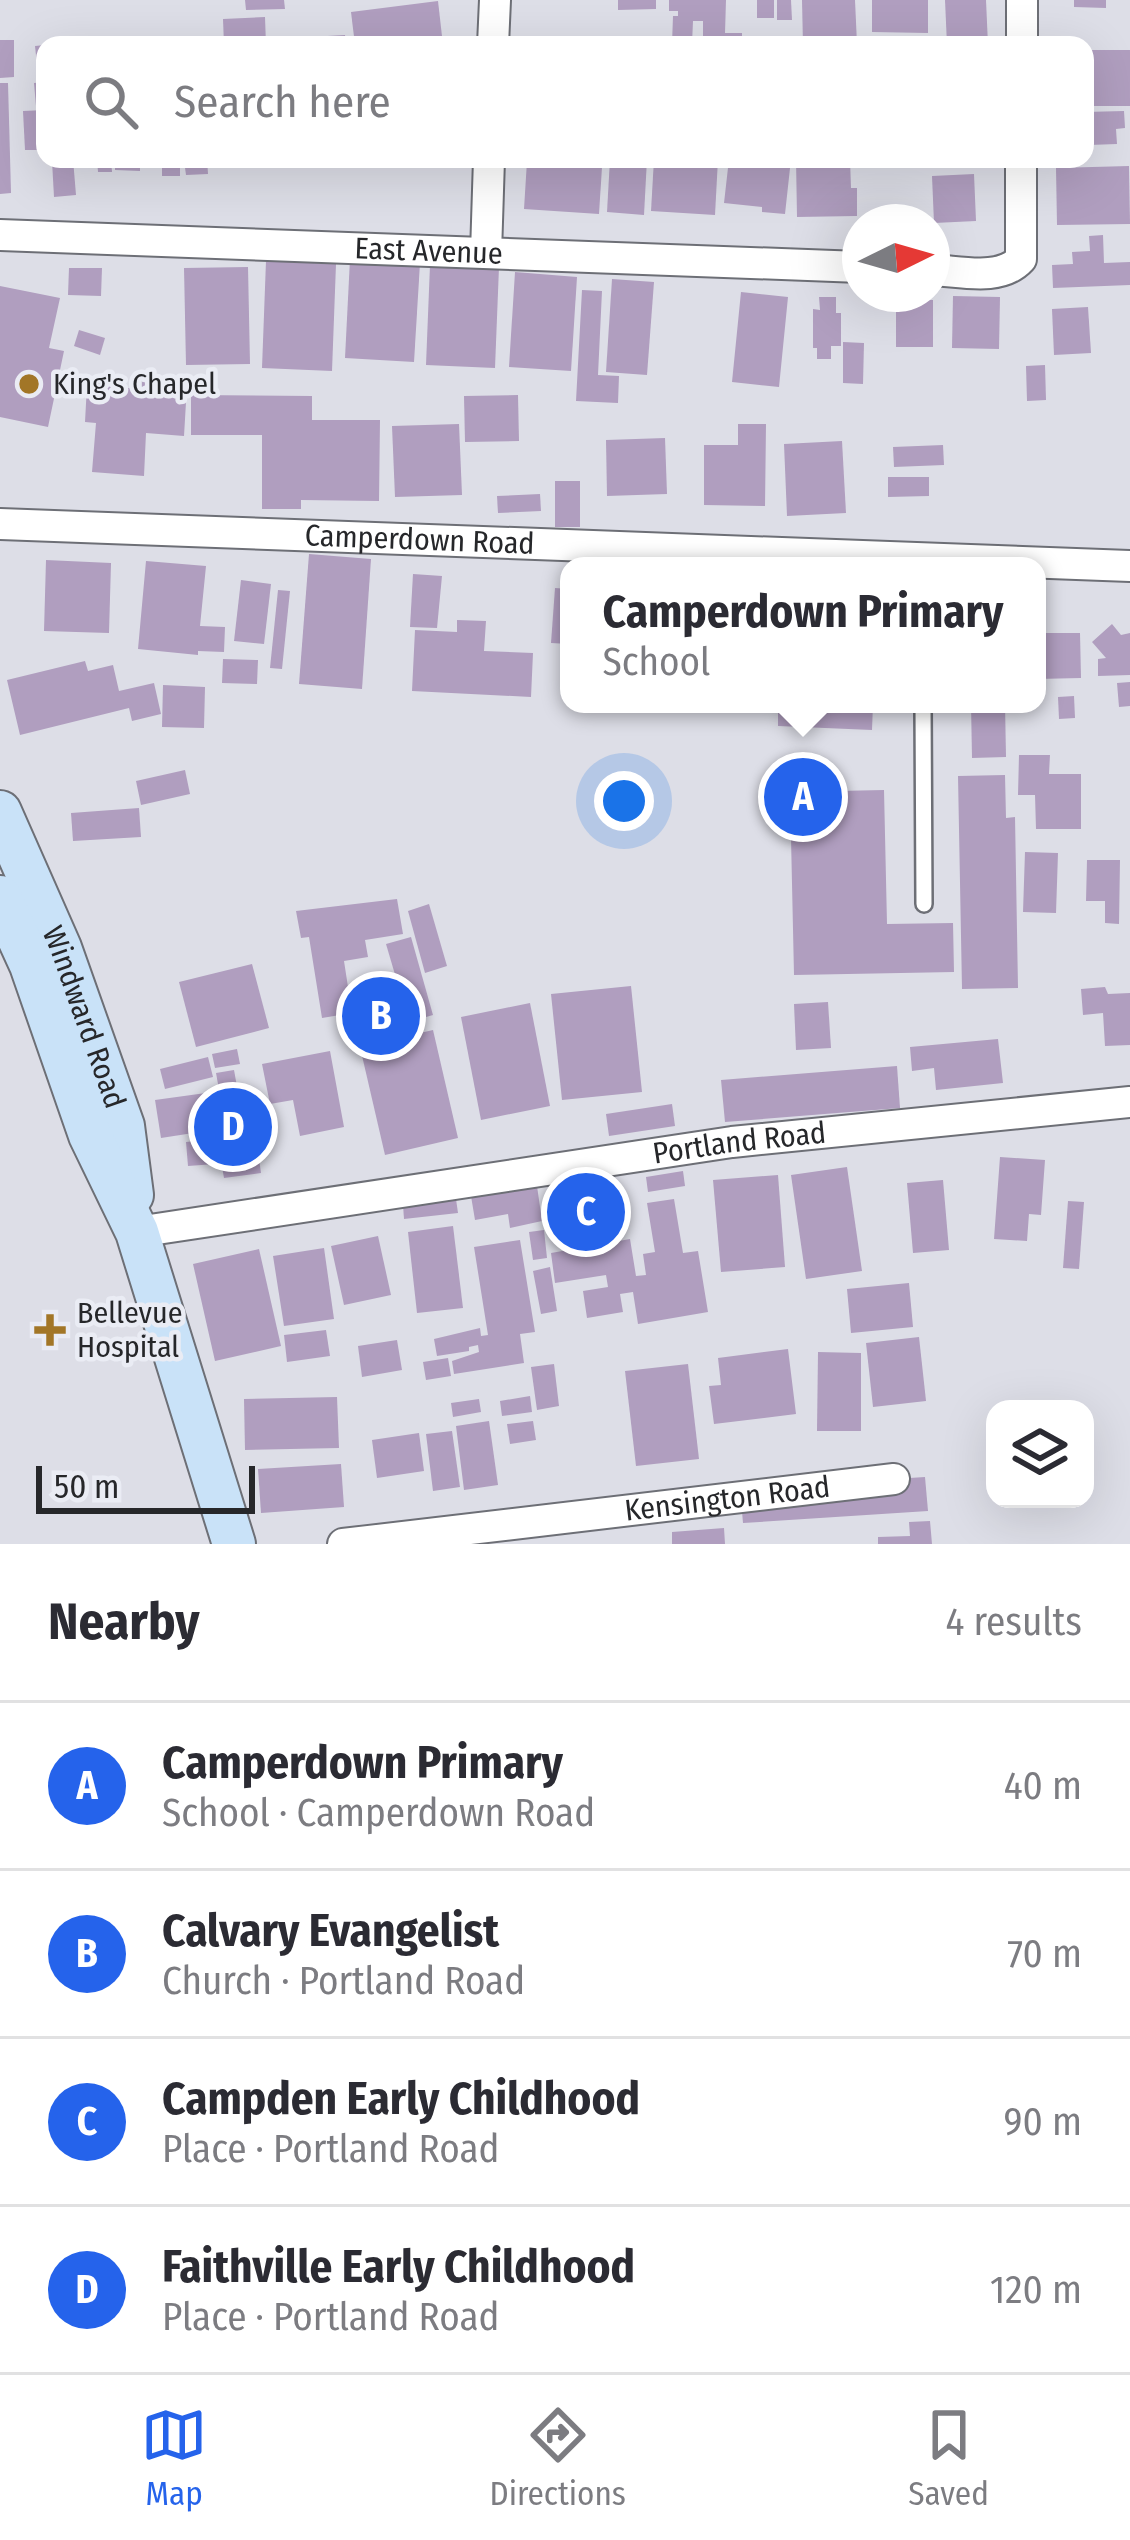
<!DOCTYPE html>
<html lang="en">
<head>
<meta charset="utf-8">
<style>
	:root { --surface:#fff; --page:#f2f2f3; --text:#2b2b33; --muted:#7c7c81; --line:#e1e1e2; --accent:#2563eb }
	body { margin:0; font-family:"Fira Sans Condensed",sans-serif; background:var(--page); color:var(--text) }
	.controls { position:absolute; right:36px; bottom:36px; display:grid; overflow:hidden; border-radius:24px; box-shadow:0 12px 48px #0002 }
	.controls button { width:108px; height:108px; display:grid; place-items:center; padding:0; border:0; border-bottom:3px solid var(--line); background:var(--surface); color:var(--text); font:60px sans-serif }
	.compass { position:absolute; left:842px; top:204px; width:108px; height:108px; border-radius:50%; background:var(--surface); box-shadow:0 12px 48px #0002; rotate:85deg }
	.scale { position:absolute; left:36px; bottom:30px; width:219px; box-sizing:border-box; padding-left:12px; border:6px solid #26272a; border-top:0; font-size:33px; line-height:42px; white-space:nowrap; color:#26272a; -webkit-text-stroke:9px #eaecf4; paint-order:stroke }
	.you { position:absolute; left:624px; top:801px; width:42px; height:42px; margin:-30px; border:9px solid #fff; border-radius:50%; background:#1a73e8; box-shadow:0 0 0 18px #1a73e833 }
	.badge { display:grid; place-items:center; width:78px; height:78px; border-radius:50%; background:var(--accent); color:#fff; font-size:39px; font-weight:700 }
	.pin { position:absolute; translate:-50% -50%; border:6px solid #fff; box-shadow:0 3px 12px #0006 }
	.popup { position:absolute; left:560px; top:557px; width:486px; height:156px; box-sizing:border-box; display:grid; place-content:center; border-radius:24px; background:var(--surface); filter:drop-shadow(0 3px 9px #0005); font-size:39px; white-space:nowrap; color:var(--muted) }
	.popup b { font-size:45px; color:var(--text) }
	.popup::after { content:''; position:absolute; left:50%; top:100%; margin-left:-24px; border:24px solid transparent; border-top-color:var(--surface) }
	.list { margin:0; padding:0; list-style:none }
	h2 { display:flex; justify-content:space-between; align-items:center; height:156px; margin:0; padding:0 48px; font-size:51px }
	h2 small { font-size:39px; font-weight:400; color:var(--muted) }
	.list li { display:grid; grid-template-columns:78px 1fr auto; gap:36px; align-items:center; box-sizing:border-box; height:168px; padding:0 48px; border-top:3px solid var(--line) }
	.list b { display:block; font-size:45px; white-space:nowrap }
	.list p { margin:0; font-size:39px; white-space:nowrap; color:var(--muted) }
	.list em { font-size:39px; font-style:normal; color:var(--muted) }
	.icon { flex:none; width:66px; height:66px; fill:none; stroke:currentColor; stroke-width:2; stroke-linecap:round; stroke-linejoin:round }
	.map { position:relative; flex:none; width:1130px; height:1544px; overflow:hidden }
	.search { position:absolute; background:var(--surface); box-shadow:0 12px 48px #0002; left:36px; right:36px; top:36px; height:132px; display:flex; align-items:center; gap:30px; box-sizing:border-box; padding:0 42px; border-radius:24px; color:var(--muted); font-size:45px }
	.sheet { height:828px; background:var(--surface) }
	nav { display:flex; justify-content:space-around; align-items:center; box-sizing:border-box; height:168px; border-top:3px solid var(--line); background:var(--surface); font-size:33px; color:var(--muted) }
	nav a { display:grid; justify-items:center; gap:6px }
	nav .on { color:var(--accent) }
	.map>svg:first-child { display:block }
	.building { fill:#b09ebf }
	.lines { fill:none; stroke-linecap:round; stroke-linejoin:round }
	.service-casing { stroke:#6d6f76; stroke-width:20 }
	.minor-casing { stroke:#6d6f76; stroke-width:34 }
	.secondary-casing { stroke:#6d6f76; stroke-width:46 }
	.service { stroke:#fff; stroke-width:15 }
	.minor { stroke:#fff; stroke-width:30 }
	.secondary { stroke:#c9e2f8; stroke-width:42 }
	.poi-dot { fill:#a27627; stroke:#eaecf4; stroke-width:4.5 }
	.labels { text-anchor:middle; dominant-baseline:central; stroke-width:9; stroke-linejoin:round; paint-order:stroke }
	.street-label { font-size:30px; fill:#26272a; stroke:#eaecf4 }
	.poi-label { font-size:30px; fill:#26272a; stroke:#eaecf4; text-anchor:start }
</style>
</head>
<body>
<div class="map">
<svg width="1130" height="1544" viewBox="0 0 1130 1544">
	<rect width="100%" height="100%" fill="#dddee7"/>
	<g class="building">
		<polygon points="245,0 284,0 285,9 246,10"/>
		<polygon points="618,0 656,0 656,9 618,10"/>
		<polygon points="669,0 726,0 725,33 742,33 742,45 703,45 703,21 693,21 692,44 672,44 673,16 678,16 678,11 669,11"/>
		<rect x="757" y="0" width="17" height="18"/>
		<polygon points="777,0 791,0 792,20 777,20"/>
		<polygon points="802,0 855,0 857,44 803,45"/>
		<polygon points="872,0 928,0 928,33 872,32"/>
		<polygon points="945,0 986,0 988,45 947,45"/>
		<polygon points="1074,0 1106,0 1106,8 1074,7"/>
		<polygon points="438,1 443,45 355,45 351,12"/>
		<polygon points="265,17 266,45 224,45 223,19"/>
		<polygon points="345,35 346,45 310,45 310,37"/>
		<polygon points="794,36 794,45 777,45 776,38"/>
		<polygon points="88,39 131,39 132,45 88,45"/>
		<polygon points="0,40 14,40 14,77 0,78"/>
		<polygon points="45,45 45,74 38,74 35,46"/>
		<rect x="1085" y="50" width="45" height="56"/>
		<polygon points="45,82 45,106 36,106 34,83"/>
		<polygon points="0,83 8,83 11,193 0,194"/>
		<polygon points="45,110 45,150 25,150 23,111"/>
		<polygon points="1124,111 1125,128 1116,129 1117,144 1089,145 1085,112"/>
		<polygon points="73,159 76,195 54,197 52,161"/>
		<polygon points="97,159 111,159 112,172 98,172"/>
		<polygon points="115,159 140,159 140,171 115,170"/>
		<rect x="162" y="159" width="18" height="17"/>
		<polygon points="207,159 208,174 186,175 184,160"/>
		<polygon points="610,159 647,159 644,215 607,212"/>
		<polygon points="654,159 718,159 715,215 651,211"/>
		<polygon points="729,159 791,159 785,214 762,212 762,207 724,203"/>
		<polygon points="796,159 850,159 851,188 857,188 857,216 797,217"/>
		<polygon points="527,161 602,167 599,214 524,209"/>
		<polygon points="1129,166 1130,224 1057,225 1056,168"/>
		<polygon points="974,174 976,221 934,223 932,176"/>
		<polygon points="1103,235 1104,263 1130,262 1130,285 1053,288 1052,265 1073,264 1072,252 1090,251 1089,236"/>
		<polygon points="350,259 420,263 414,362 345,358"/>
		<polygon points="266,261 336,264 332,371 262,368"/>
		<polygon points="430,265 499,267 495,368 426,365"/>
		<polygon points="248,267 250,364 186,365 184,268"/>
		<polygon points="69,268 102,268 101,296 68,295"/>
		<polygon points="515,272 577,277 571,371 509,367"/>
		<polygon points="612,279 654,282 647,375 606,372"/>
		<polygon points="0,286 60,298 49,348 64,351 48,427 0,417"/>
		<polygon points="582,290 602,291 598,375 619,376 618,403 576,401"/>
		<polygon points="741,292 788,297 779,387 732,382"/>
		<polygon points="953,296 1000,297 999,349 952,348"/>
		<polygon points="819,297 836,297 836,313 841,313 841,346 831,346 831,359 817,359 817,348 813,348 813,309 820,310"/>
		<polygon points="896,299 933,300 933,347 896,347"/>
		<polygon points="1088,307 1091,353 1054,355 1052,309"/>
		<polygon points="79,330 105,338 100,355 74,346"/>
		<polygon points="843,342 864,343 863,384 843,383"/>
		<polygon points="1045,365 1046,400 1027,401 1026,366"/>
		<polygon points="142,382 187,385 184,436 146,433 144,476 92,472 96,423 85,422 87,385 142,389"/>
		<polygon points="191,395 312,396 312,420 380,420 379,501 301,500 301,509 262,509 262,435 191,435"/>
		<polygon points="518,395 519,441 465,442 464,396"/>
		<polygon points="459,424 462,495 395,497 392,426"/>
		<polygon points="738,424 766,424 765,506 704,505 704,445 738,445"/>
		<polygon points="665,438 667,494 607,496 606,440"/>
		<polygon points="842,441 846,513 787,516 784,444"/>
		<polygon points="943,445 944,465 894,467 893,447"/>
		<polygon points="888,477 929,477 929,496 888,497"/>
		<rect x="555" y="481" width="25" height="46"/>
		<polygon points="540,494 541,511 498,513 497,496"/>
		<polygon points="309,554 371,559 362,689 299,684"/>
		<polygon points="46,560 111,563 109,633 44,631"/>
		<polygon points="146,561 206,566 200,626 225,627 224,652 198,651 198,655 138,649"/>
		<polygon points="413,574 442,576 437,628 410,627"/>
		<polygon points="241,580 271,584 264,644 234,641"/>
		<polygon points="555,588 569,589 569,644 551,643"/>
		<polygon points="278,590 290,591 282,669 270,668"/>
		<polygon points="457,620 486,621 484,651 533,653 531,697 412,691 415,630 457,632"/>
		<polygon points="1112,624 1121,635 1130,633 1130,675 1098,676 1098,659 1106,658 1092,642"/>
		<polygon points="1037,633 1080,633 1081,678 1037,679"/>
		<polygon points="223,659 258,660 257,684 222,683"/>
		<polygon points="85,661 88,671 113,665 119,691 154,683 161,714 132,721 129,708 20,735 7,680"/>
		<polygon points="1130,682 1130,706 1119,707 1117,683"/>
		<polygon points="163,685 205,687 204,728 162,727"/>
		<polygon points="1074,696 1075,718 1059,719 1058,697"/>
		<polygon points="778,704 873,704 872,730 778,726"/>
		<polygon points="971,704 1005,704 1006,757 972,758"/>
		<polygon points="1019,755 1050,755 1049,774 1081,774 1081,829 1036,829 1035,795 1018,795"/>
		<polygon points="185,770 190,794 141,805 136,781"/>
		<polygon points="1005,775 1006,818 1015,817 1018,988 962,989 958,776"/>
		<polygon points="884,790 887,924 953,923 954,972 794,975 790,792"/>
		<polygon points="139,808 141,837 73,841 71,813"/>
		<polygon points="1025,852 1058,853 1056,913 1023,912"/>
		<polygon points="1087,860 1120,860 1119,924 1105,923 1105,901 1086,901"/>
		<polygon points="397,899 403,934 365,940 368,957 344,961 352,1013 322,1018 309,937 301,938 296,911"/>
		<polygon points="429,904 447,966 425,973 408,911"/>
		<polygon points="411,937 433,1015 409,1022 386,944"/>
		<polygon points="252,964 269,1028 196,1047 179,982"/>
		<polygon points="631,986 642,1092 562,1100 551,994"/>
		<polygon points="1105,987 1108,994 1130,993 1130,1045 1105,1046 1103,1013 1083,1015 1081,989"/>
		<polygon points="828,1002 831,1048 796,1050 794,1004"/>
		<polygon points="530,1003 550,1106 481,1120 461,1017"/>
		<polygon points="433,1030 458,1138 385,1155 360,1047"/>
		<polygon points="998,1039 1003,1083 936,1090 934,1068 912,1071 910,1047"/>
		<polygon points="237,1049 240,1064 215,1068 212,1054"/>
		<polygon points="330,1051 344,1127 300,1136 293,1100 270,1104 262,1064"/>
		<polygon points="208,1057 213,1077 165,1089 160,1069"/>
		<polygon points="897,1066 900,1108 725,1122 721,1080"/>
		<polygon points="234,1070 240,1103 222,1106 216,1073"/>
		<polygon points="213,1092 219,1129 161,1138 155,1100"/>
		<polygon points="672,1104 675,1126 609,1136 606,1114"/>
		<polygon points="240,1108 245,1146 257,1144 261,1173 224,1178 219,1150 226,1149 221,1110"/>
		<polygon points="213,1139 215,1164 188,1166 186,1142"/>
		<polygon points="1000,1157 1045,1160 1041,1215 1029,1214 1027,1241 994,1239"/>
		<polygon points="847,1167 862,1271 806,1279 791,1175"/>
		<polygon points="683,1171 685,1186 648,1192 646,1177"/>
		<polygon points="778,1175 785,1267 721,1272 713,1180"/>
		<polygon points="943,1180 949,1250 913,1253 907,1183"/>
		<polygon points="613,1185 617,1234 559,1239 555,1190"/>
		<polygon points="537,1186 542,1221 510,1228 508,1214 475,1220 471,1196"/>
		<polygon points="456,1199 458,1213 404,1219 403,1205"/>
		<polygon points="674,1199 683,1253 698,1251 708,1312 638,1324 633,1292 620,1294 623,1312 587,1318 583,1291 608,1287 606,1275 555,1283 551,1253 630,1239 636,1276 646,1275 643,1254 655,1252 647,1203"/>
		<polygon points="1068,1201 1084,1202 1079,1269 1063,1268"/>
		<polygon points="453,1226 463,1308 417,1313 408,1232"/>
		<polygon points="544,1230 547,1258 533,1260 529,1232"/>
		<polygon points="378,1236 391,1295 344,1305 331,1246"/>
		<polygon points="520,1240 535,1332 520,1334 524,1363 454,1374 452,1361 479,1352 478,1345 469,1347 469,1351 437,1356 434,1339 480,1328 481,1336 488,1335 474,1247"/>
		<polygon points="324,1248 334,1319 284,1326 273,1256"/>
		<polygon points="259,1249 281,1346 215,1361 193,1264"/>
		<polygon points="550,1267 557,1311 541,1314 533,1271"/>
		<polygon points="909,1283 913,1327 851,1333 847,1289"/>
		<polygon points="326,1330 330,1356 287,1362 284,1335"/>
		<polygon points="919,1337 926,1401 873,1407 866,1343"/>
		<polygon points="397,1340 402,1370 362,1377 358,1346"/>
		<polygon points="788,1349 796,1414 714,1424 709,1386 721,1385 718,1358"/>
		<polygon points="818,1352 861,1353 861,1431 817,1431"/>
		<polygon points="448,1358 451,1376 426,1380 423,1362"/>
		<polygon points="554,1364 559,1406 537,1410 531,1367"/>
		<polygon points="688,1364 699,1459 636,1466 625,1371"/>
		<polygon points="530,1396 532,1412 502,1416 500,1401"/>
		<polygon points="337,1397 339,1448 245,1450 244,1399"/>
		<polygon points="479,1399 481,1412 453,1417 451,1403"/>
		<polygon points="489,1421 498,1485 464,1490 456,1426"/>
		<polygon points="533,1421 536,1440 510,1444 507,1424"/>
		<polygon points="452,1431 460,1487 433,1491 426,1434"/>
		<polygon points="419,1433 424,1471 377,1478 372,1440"/>
		<polygon points="341,1464 344,1507 261,1513 258,1469"/>
		<polygon points="925,1477 928,1511 743,1523 740,1489"/>
		<polygon points="930,1521 932,1544 878,1544 878,1537 910,1536 909,1522"/>
		<polygon points="724,1528 725,1544 672,1544 672,1532"/>
	</g>
	<g class="lines">
		<g class="service-casing">
			<polyline id="service" points="923,704 924,904"/>
		</g>
		<g class="minor-casing">
			<g id="minor">
				<polyline points="493,45 495,0"/>
				<polyline points="1022,45 1022,0"/>
				<path id="s1" d="M0 235 860 267"/>
				<polyline points="486,253 489,159"/>
				<path d="M932 270C960 271 1000 282 1021 259V159"/>
				<path id="s2" d="M0 524 1130 566"/>
				<path id="s3" d="M137 1232 732 1142 1130 1102"/>
				<path id="s4" d="M343 1544 894 1479"/>
			</g>
		</g>
		<g class="secondary-casing">
			<g id="secondary">
				<path id="s5" d="M0 812 60 948 123 1126 132 1195"/>
				<polyline points="0,897 31,965 90,1135 137,1232 234,1544"/>
			</g>
		</g>
		<use href="#service" class="service"/>
		<use href="#minor" class="minor"/>
		<use href="#secondary" class="secondary"/>
	</g>
	<g class="poi-dot">
		<circle cx="29" cy="384" r="12"/>
		<path d="M44 1312h12v12h12v12h-12v12h-12v-12h-12v-12h12z"/>
	</g>
	<g class="labels">
		<g class="street-label">
			<text stroke="none"><textPath href="#s1" startOffset="429">East Avenue</textPath></text>
			<text stroke="none"><textPath href="#s2" startOffset="420">Camperdown Road</textPath></text>
			<text stroke="none"><textPath href="#s5" startOffset="222">Windward Road</textPath></text>
			<text stroke="none"><textPath href="#s3" startOffset="609">Portland Road</textPath></text>
			<text stroke="none"><textPath href="#s4" startOffset="387">Kensington Road</textPath></text>
		</g>
		<g class="poi-label">
			<text x="53" y="384">King's Chapel</text>
			<text x="77" y="1313">Bellevue<tspan x="77" dy="34">Hospital</tspan></text>
		</g>
	</g>
</svg>
<div class="controls">
<button><svg class="icon" aria-label="layers" viewBox="0 0 24 24"><path d="M12 4l9 5-9 5-9-5zM3 14l9 5 9-5"/></svg></button>
</div>
<svg class="compass" viewBox="-18 -18 36 36"><path d="M0-13l5 13h-10z" fill="#e53935"/><path d="M0 13l5-13h-10z" fill="#7c7c81"/></svg>
<div class="scale">50 m</div>
<div class="you"></div>
<div class="pin badge" style="left:803px;top:797px">A</div>
<div class="popup"><b>Camperdown Primary</b>School</div>
<div class="pin badge" style="left:381px;top:1016px">B</div>
<div class="pin badge" style="left:586px;top:1212px">C</div>
<div class="pin badge" style="left:233px;top:1127px">D</div>
<div class="search"><svg class="icon" aria-label="search" viewBox="0 0 24 24"><circle cx="10" cy="10" r="6"/><path d="M15 15l6 6"/></svg>Search here</div>
</div>
<section class="sheet">
<h2>Nearby<small>4 results</small></h2>
<ul class="list">
<li><span class="badge">A</span><div><b>Camperdown Primary</b><p>School · Camperdown Road</p></div><em>40 m</em></li>
<li><span class="badge">B</span><div><b>Calvary Evangelist</b><p>Church · Portland Road</p></div><em>70 m</em></li>
<li><span class="badge">C</span><div><b>Campden Early Childhood</b><p>Place · Portland Road</p></div><em>90 m</em></li>
<li><span class="badge">D</span><div><b>Faithville Early Childhood</b><p>Place · Portland Road</p></div><em>120 m</em></li>
</ul>
</section>
<nav>
<a class="on"><svg class="icon" aria-label="map" viewBox="0 0 24 24"><path d="M3 6l6-2 6 2 6-2v14l-6 2-6-2-6 2zM9 4v14M15 6v14"/></svg>Map</a>
<a><svg class="icon" aria-label="directions" viewBox="0 0 24 24"><path d="M12 3l9 9-9 9-9-9zM9 14v-3h6M13 9l2 2-2 2"/></svg>Directions</a>
<a><svg class="icon" aria-label="saved" viewBox="0 0 24 24"><path d="M7 4h10v16l-5-4-5 4z"/></svg>Saved</a>
</nav>
</body>
</html>
